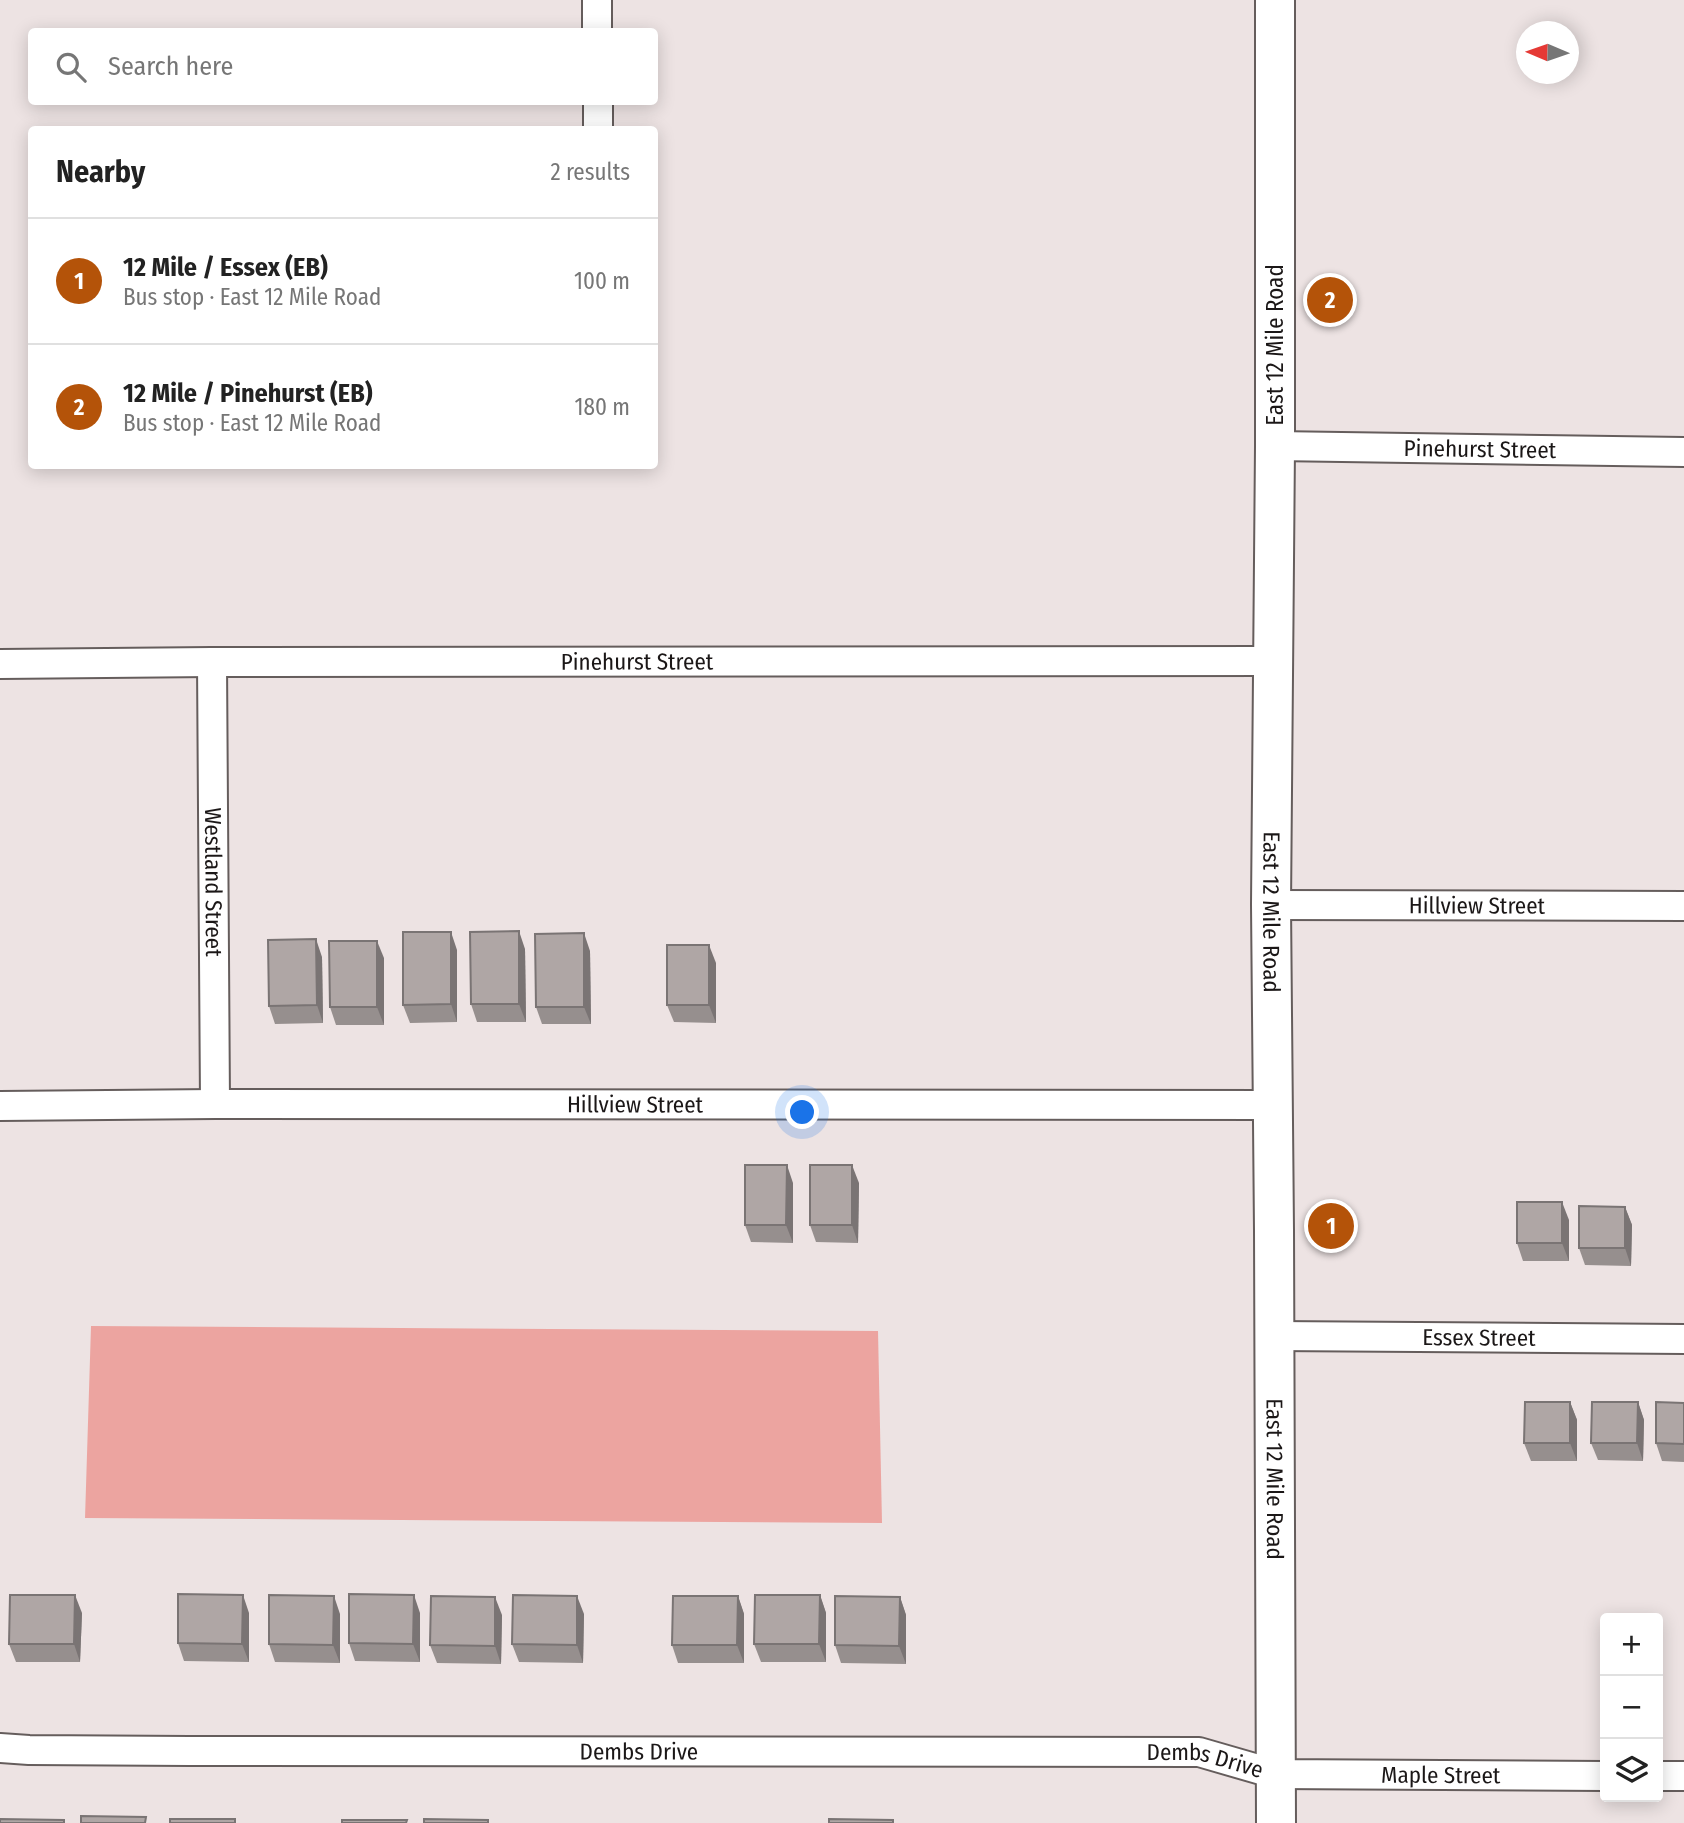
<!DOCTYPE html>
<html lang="en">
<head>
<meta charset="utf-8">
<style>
	:root { --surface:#fff; --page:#f2f2f2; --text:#222; --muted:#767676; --line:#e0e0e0; --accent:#b45309 }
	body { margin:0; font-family:"Fira Sans Condensed",sans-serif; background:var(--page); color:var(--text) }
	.controls { position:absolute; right:21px; bottom:21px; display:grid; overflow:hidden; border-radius:7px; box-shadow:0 4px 18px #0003 }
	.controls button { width:63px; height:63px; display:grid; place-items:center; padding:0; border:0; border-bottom:2px solid var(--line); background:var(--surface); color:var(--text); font:35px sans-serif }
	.compass { position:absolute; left:1516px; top:21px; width:63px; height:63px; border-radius:50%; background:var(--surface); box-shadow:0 4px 18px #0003; rotate:272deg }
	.you { position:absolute; left:803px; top:1113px; width:24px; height:24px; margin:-18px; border:5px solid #fff; border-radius:50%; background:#1a73e8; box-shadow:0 0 0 10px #1a73e833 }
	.badge { display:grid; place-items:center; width:46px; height:46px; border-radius:50%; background:var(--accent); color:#fff; font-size:23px; font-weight:700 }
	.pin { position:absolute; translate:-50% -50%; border:4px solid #fff; box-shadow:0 2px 7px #0006 }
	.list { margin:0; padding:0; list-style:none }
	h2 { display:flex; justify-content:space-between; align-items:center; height:91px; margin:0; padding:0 28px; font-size:30px }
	h2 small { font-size:23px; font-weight:400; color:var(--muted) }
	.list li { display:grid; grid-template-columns:46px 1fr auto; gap:21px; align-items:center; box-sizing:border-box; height:126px; padding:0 28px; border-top:2px solid var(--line) }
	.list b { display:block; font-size:26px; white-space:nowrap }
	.list p { margin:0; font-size:23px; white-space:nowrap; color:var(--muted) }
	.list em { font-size:23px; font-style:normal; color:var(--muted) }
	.icon { flex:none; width:38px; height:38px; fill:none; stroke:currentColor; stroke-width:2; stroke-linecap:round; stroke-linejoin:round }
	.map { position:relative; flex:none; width:1684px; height:1823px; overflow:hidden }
	.search { position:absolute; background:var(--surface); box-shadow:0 4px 18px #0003; left:28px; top:28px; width:630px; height:77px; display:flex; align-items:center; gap:18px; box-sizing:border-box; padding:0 24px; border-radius:7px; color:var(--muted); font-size:26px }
	.panel { position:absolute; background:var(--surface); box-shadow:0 4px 18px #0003; left:28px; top:126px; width:630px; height:343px; border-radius:7px }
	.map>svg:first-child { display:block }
	.green { fill:#eca4a0 }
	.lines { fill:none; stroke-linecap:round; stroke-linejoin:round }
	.street-casing { stroke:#655d5c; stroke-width:32 }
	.secondary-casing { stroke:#655d5c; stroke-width:42 }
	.street { stroke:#fff; stroke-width:28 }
	.secondary { stroke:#fff; stroke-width:38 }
	.wall { fill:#968f8e }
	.shaded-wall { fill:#7a7474 }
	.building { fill:#afa6a5; stroke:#7a7474; stroke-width:2 }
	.labels { text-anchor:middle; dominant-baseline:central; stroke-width:5; stroke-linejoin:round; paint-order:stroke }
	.street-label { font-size:23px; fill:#1b1717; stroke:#fff }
</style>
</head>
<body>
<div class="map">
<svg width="1684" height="1823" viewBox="0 0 1684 1823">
	<rect width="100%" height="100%" fill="#ede3e3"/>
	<polygon class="green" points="91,1326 878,1331 882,1523 85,1518"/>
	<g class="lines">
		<g class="street-casing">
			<g id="street">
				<polyline points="597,0 597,32"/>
				<polyline points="598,102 598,130"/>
				<path id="s1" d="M1275 446 1684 452"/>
				<path id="s2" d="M212 662 215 1104"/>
				<path id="s3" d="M0 664 212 662 1274 661"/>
				<path id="s4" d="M1271 905 1684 906"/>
				<path id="s5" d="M0 1106 215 1104 1272 1105"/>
				<path id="s6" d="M1274 1336 1684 1339"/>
				<path id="s7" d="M0 1748 29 1750 189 1751 1199 1752 1275 1774 1605 1776"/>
				<polyline points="1658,1776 1684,1776"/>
			</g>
		</g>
		<g class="secondary-casing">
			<g id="secondary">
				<path id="s8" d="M1275 0V446L1271 905 1274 1230 1276 1823"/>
			</g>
		</g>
		<use href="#street" class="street"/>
		<use href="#secondary" class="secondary"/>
	</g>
	<g class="wall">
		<polygon points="525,949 526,1022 477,1022 471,1004"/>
		<polygon points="457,950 457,1022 410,1023 403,1005"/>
		<polygon points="590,951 591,1024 542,1024 536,1007"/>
		<polygon points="322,957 323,1023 275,1024 269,1006"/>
		<polygon points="384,958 384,1025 336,1025 330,1007"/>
		<polygon points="716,963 716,1023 674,1022 667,1005"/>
		<polygon points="793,1183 793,1243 751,1242 745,1225"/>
		<polygon points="859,1183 858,1243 816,1242 810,1225"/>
		<polygon points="1625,1207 1632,1225 1631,1266 1585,1265 1579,1248"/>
		<polygon points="1569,1220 1569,1261 1523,1261 1517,1243"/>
		<polygon points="1570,1402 1577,1420 1577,1461 1531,1461 1524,1443"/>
		<polygon points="1638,1402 1644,1420 1643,1461 1598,1460 1591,1443"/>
		<polygon points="1684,1403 1684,1462 1662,1461 1656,1443"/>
		<polygon points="820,1595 826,1613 826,1662 761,1662 754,1644"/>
		<polygon points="738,1596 744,1614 744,1663 678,1663 672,1645"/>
		<polygon points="900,1597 906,1615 906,1664 841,1663 835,1645"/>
		<polygon points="82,1613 80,1662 16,1662 9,1644"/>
		<polygon points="249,1613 249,1662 184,1661 178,1643"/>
		<polygon points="420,1613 420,1662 355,1661 349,1643"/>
		<polygon points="340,1614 340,1663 275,1662 269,1644"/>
		<polygon points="584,1614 583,1663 519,1662 512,1644"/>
		<polygon points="502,1615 501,1664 437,1663 430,1645"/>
	</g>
	<g class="shaded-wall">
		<polygon points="519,931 525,949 526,1022 519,1004"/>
		<polygon points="451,932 457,950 457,1022 451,1004"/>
		<polygon points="584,933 590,951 591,1024 584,1007"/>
		<polygon points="316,939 322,957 323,1023 317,1005"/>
		<polygon points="377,941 384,958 384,1025 377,1007"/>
		<polygon points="709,945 716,963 716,1023 709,1005"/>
		<polygon points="787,1165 793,1183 793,1243 786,1225"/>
		<polygon points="852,1165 859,1183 858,1243 852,1225"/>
		<polygon points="1562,1202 1569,1220 1569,1261 1562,1243"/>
		<polygon points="1625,1207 1632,1225 1631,1266 1625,1248"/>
		<polygon points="1570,1402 1577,1420 1577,1461 1570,1443"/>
		<polygon points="1638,1402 1644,1420 1643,1461 1637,1443"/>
		<polygon points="75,1595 82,1613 80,1662 74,1644"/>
		<polygon points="243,1595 249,1613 249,1662 242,1644"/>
		<polygon points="414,1595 420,1613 420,1662 413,1644"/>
		<polygon points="820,1595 826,1613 826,1662 819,1644"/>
		<polygon points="334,1596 340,1614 340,1663 333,1645"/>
		<polygon points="577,1596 584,1614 583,1663 577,1645"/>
		<polygon points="738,1596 744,1614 744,1663 737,1645"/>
		<polygon points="495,1597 502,1615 501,1664 495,1646"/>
		<polygon points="900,1597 906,1615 906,1664 899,1646"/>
	</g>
	<g class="building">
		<polygon points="519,931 519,1004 471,1004 470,932"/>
		<polygon points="403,932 451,932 451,1004 403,1005"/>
		<polygon points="584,933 584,1007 536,1007 535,934"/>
		<polygon points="316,939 317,1005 269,1006 268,940"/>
		<polygon points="329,941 377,941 377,1007 330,1007"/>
		<rect x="667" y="945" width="42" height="60"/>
		<polygon points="745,1165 787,1165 786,1225 745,1225"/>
		<rect x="810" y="1165" width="42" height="60"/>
		<rect x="1517" y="1202" width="45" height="41"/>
		<polygon points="1579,1206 1625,1207 1625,1248 1579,1248"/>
		<polygon points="1525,1402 1570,1402 1570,1443 1524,1443"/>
		<polygon points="1592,1402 1638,1402 1637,1443 1591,1443"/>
		<polygon points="1656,1402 1684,1403 1684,1444 1656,1443"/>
		<polygon points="178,1594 243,1595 242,1644 178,1643"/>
		<polygon points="349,1594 414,1595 413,1644 349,1643"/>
		<polygon points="10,1595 75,1595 74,1644 9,1644"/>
		<polygon points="269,1595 334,1596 333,1645 269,1644"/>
		<polygon points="513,1595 577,1596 577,1645 512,1644"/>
		<polygon points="755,1595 820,1595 819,1644 754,1644"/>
		<polygon points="431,1596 495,1597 495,1646 430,1645"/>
		<polygon points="673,1596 738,1596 737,1645 672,1645"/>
		<polygon points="835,1596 900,1597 899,1646 835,1645"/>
		<polygon points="81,1816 146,1817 145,1823 81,1823"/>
		<polygon points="0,1819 64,1820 64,1823 0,1823"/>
		<rect x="170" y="1819" width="65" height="4"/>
		<polygon points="424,1819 488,1820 488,1823 424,1823"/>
		<polygon points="829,1819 893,1820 893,1823 829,1823"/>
		<polygon points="342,1820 407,1820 406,1823 342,1823"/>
	</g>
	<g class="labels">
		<g class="street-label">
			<text transform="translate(1275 345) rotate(-90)">East 12 Mile Road</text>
			<text stroke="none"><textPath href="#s1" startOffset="205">Pinehurst Street</textPath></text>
			<text stroke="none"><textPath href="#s3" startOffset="637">Pinehurst Street</textPath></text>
			<text stroke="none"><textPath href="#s2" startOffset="220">Westland Street</textPath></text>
			<text stroke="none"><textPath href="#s4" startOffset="206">Hillview Street</textPath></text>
			<text stroke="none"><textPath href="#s8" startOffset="912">East 12 Mile Road</textPath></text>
			<text stroke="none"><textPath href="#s5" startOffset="635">Hillview Street</textPath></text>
			<text stroke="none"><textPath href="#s6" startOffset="205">Essex Street</textPath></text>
			<text stroke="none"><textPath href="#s8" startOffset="1479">East 12 Mile Road</textPath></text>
			<text stroke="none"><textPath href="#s7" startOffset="639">Dembs Drive</textPath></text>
			<text stroke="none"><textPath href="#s7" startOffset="1206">Dembs Drive</textPath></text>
			<text stroke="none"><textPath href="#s7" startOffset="1444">Maple Street</textPath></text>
		</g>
	</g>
</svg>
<div class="controls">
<button>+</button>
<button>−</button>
<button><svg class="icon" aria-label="layers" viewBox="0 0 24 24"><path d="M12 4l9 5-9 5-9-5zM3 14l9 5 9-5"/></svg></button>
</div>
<svg class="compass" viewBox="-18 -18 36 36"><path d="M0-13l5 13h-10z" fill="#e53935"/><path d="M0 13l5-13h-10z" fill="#767676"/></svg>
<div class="you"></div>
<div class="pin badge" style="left:1331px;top:1226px">1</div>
<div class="pin badge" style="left:1330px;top:300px">2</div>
<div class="search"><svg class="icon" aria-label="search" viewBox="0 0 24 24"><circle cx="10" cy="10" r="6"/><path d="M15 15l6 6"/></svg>Search here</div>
<section class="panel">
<h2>Nearby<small>2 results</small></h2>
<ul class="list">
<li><span class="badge">1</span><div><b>12 Mile / Essex (EB)</b><p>Bus stop · East 12 Mile Road</p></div><em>100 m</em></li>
<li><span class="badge">2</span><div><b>12 Mile / Pinehurst (EB)</b><p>Bus stop · East 12 Mile Road</p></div><em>180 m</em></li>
</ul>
</section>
</div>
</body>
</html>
